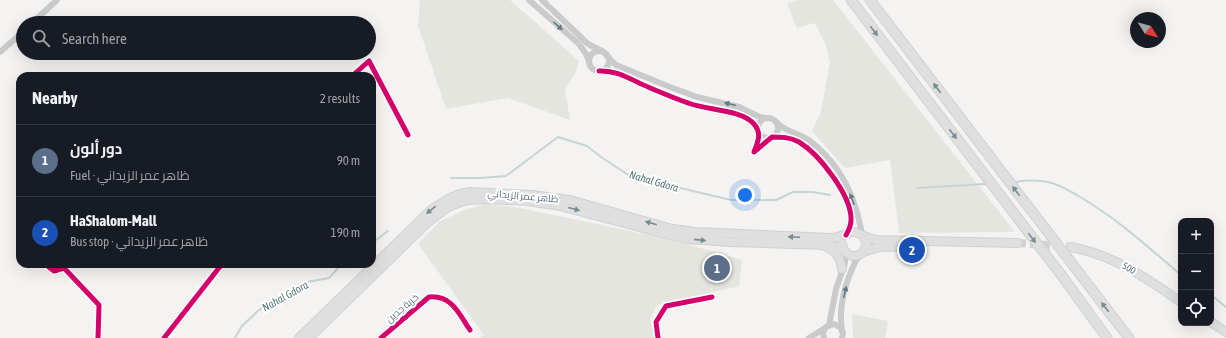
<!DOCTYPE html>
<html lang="en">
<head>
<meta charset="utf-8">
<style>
	:root { --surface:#171b24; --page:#20242c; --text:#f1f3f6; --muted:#9ea1a6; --line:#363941; --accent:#d93025 }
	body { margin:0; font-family:"Asap Condensed",Cairo,sans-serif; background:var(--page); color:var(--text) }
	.controls { position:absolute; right:12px; bottom:12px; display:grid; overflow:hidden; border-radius:8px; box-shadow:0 4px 16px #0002 }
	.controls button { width:36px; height:36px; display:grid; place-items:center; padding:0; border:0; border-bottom:1px solid var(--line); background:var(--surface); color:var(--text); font:20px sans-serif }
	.compass { position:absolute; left:1130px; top:12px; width:36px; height:36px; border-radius:50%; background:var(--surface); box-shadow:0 4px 16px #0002; rotate:127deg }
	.you { position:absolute; left:745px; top:195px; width:14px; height:14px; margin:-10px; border:3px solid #fff; border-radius:50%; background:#1a73e8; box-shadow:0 0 0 6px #1a73e833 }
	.badge { display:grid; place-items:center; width:26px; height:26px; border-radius:50%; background:var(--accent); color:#fff; font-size:13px; font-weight:700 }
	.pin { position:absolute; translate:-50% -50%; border:2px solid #fff; box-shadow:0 1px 4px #0006 }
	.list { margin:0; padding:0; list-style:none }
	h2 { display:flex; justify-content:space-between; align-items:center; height:52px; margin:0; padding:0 16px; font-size:17px }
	h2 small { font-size:13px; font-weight:400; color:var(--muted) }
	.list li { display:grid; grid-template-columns:26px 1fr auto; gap:12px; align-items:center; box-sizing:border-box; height:72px; padding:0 16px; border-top:1px solid var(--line) }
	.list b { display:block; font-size:15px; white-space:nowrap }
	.list p { margin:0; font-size:13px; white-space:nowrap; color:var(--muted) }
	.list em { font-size:13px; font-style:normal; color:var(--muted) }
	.icon { flex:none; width:22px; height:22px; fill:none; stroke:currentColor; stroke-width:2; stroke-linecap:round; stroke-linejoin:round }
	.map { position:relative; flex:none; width:1226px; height:338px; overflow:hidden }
	.search { position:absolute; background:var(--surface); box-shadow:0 4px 16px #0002; left:16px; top:16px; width:360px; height:44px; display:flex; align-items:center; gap:10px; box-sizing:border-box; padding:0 14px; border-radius:22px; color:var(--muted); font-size:15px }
	.panel { position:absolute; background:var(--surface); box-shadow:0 4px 16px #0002; left:16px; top:72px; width:360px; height:196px; border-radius:12px }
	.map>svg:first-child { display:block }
	.green { fill:#e3e5de }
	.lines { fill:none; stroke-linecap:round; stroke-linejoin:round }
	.stream { stroke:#c6d4d4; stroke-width:2 }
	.major-tunnel { stroke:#ced4d4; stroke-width:8; stroke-dasharray:8 4; stroke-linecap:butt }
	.major-casing { stroke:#d0d1d1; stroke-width:10 }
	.highway-casing { stroke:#d1d1d1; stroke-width:11 }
	.minor { stroke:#c9cacb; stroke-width:6 }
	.major { stroke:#dedfde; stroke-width:8 }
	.highway { stroke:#dedfde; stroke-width:9 }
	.cycleway-casing { stroke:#fff; stroke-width:8 }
	.cycleway { stroke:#d6006c; stroke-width:5 }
	.oneway { fill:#617b82 }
	.oneway2 { fill:#768c91 }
	.labels { text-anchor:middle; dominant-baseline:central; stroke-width:4; stroke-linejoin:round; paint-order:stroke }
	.street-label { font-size:10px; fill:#5c777e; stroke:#fff }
	.water-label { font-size:11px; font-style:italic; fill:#58797b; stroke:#fff }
</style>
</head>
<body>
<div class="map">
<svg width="1226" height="338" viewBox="0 0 1226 338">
	<rect width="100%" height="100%" fill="#f4f3f1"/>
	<g class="green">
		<polygon points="420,0 510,0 579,61 576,72 565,89 570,120 508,98 446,109 418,25"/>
		<polygon points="797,0 833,0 1015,232 899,233 890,160 845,168 812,131 821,112 830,62 826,45 815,23 797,28 787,4"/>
		<polygon points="485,204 521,208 677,241 742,260 739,286 657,305 650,319 654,338 480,338 484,335 418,244 439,222 464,210"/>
		<polygon points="852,314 888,321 885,338 853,338"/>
	</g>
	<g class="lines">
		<g class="stream">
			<polyline points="451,178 480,178 506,176 558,137 587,146 601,157 630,176 731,200 776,200 793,192 813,192 830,195"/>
			<path d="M1016 182C1028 180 1040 180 1052 183 1064 187 1074 193 1085 200 1120 221 1150 249 1181 275"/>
			<polyline points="917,188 985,184"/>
			<polyline points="372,243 388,231"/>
			<polyline points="1211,295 1226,307"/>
			<polyline points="235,338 242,326 259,310 291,294 307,282 329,278 342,264"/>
		</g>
		<polyline class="major-tunnel" points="1018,243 1071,247"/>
		<g class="major-casing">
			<g id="major">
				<path d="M842 244C846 266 875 254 863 236"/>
				<path d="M825 246C836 251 841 258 842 269"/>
				<path d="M1071 247C1116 256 1144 277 1181 302"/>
				<polyline points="863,252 879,247 912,246"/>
				<polyline points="1211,322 1226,332"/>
				<path d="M299 338 432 209 450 198 459 194 470 192 532 195 570 200 672 229 695 232 832 238C840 238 847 232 853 232 859 232 868 239 877 240L1018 243"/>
				<polyline points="309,338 428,222 448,207 466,200 486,199 528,201 560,206 658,232 688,239 731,242 828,245 843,249"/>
			</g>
		</g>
		<g class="highway-casing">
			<g id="highway">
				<polyline points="851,0 1062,276 1107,338"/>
				<polyline points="870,0 1129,338"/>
			</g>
		</g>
		<g class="minor">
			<polyline points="529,0 579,44 586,54 589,61"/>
			<polyline points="542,0 588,44 602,51"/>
			<polyline points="32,23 57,0"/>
			<circle cx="599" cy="61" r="10"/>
			<polyline points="0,52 23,32"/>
			<polyline points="606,55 616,65 670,87 697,97 739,107 760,117 766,118"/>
			<path d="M599 71C618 70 631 80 648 87 662 93 676 99 691 104 709 110 742 110 754 124 762 133 758 142 754 152L772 137C781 137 790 137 799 142 819 154 852 196 851 220 851 226 849 230 846 235"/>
			<polyline points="352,76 369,61 408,135"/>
			<circle cx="768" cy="128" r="10"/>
			<path d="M776 122C785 132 799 133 810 141 832 158 848 182 856 209 859 218 860 227 863 236"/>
			<polyline points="45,264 54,271 64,268 99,305 98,338"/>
			<polyline points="829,325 836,289 845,263 845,252"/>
			<path d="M842 331C838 305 847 277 859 255"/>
			<polyline points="164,338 222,264"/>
			<path d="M381 338 429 297C452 295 459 314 470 330"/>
			<polyline points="658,338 656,322 666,306 712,297"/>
			<polyline points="809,338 825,328"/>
			<polyline points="824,338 823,332 826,327 834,324 841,328 843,333 842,338"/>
		</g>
		<use href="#major" class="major"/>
		<use href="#highway" class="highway"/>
		<g class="cycleway-casing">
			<g id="cycleway">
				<path d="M599 71C618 70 631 80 648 87 662 93 676 99 691 104 709 110 742 110 754 124 762 133 758 142 754 152L772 137C781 137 790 137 799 142 819 154 852 196 851 220 851 226 849 230 846 235"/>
				<polyline points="352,76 369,61 408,135"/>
				<polyline points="45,264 54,271 64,268 99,305 98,338"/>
				<polyline points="164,338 222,264"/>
				<path d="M381 338 429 297C452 295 459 314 470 330"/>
				<polyline points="658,338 656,322 666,306 712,297"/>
			</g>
		</g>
		<use href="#cycleway" class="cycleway"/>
	</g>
	<defs><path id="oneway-solid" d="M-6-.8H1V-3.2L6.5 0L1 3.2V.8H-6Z"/></defs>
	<g class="oneway">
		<use href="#oneway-solid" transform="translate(558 26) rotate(42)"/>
		<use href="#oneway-solid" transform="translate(730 104) rotate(-166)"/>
		<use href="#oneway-solid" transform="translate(852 199) rotate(-111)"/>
		<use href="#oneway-solid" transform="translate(845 292) rotate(-76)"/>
	</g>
	<g class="oneway2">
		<use href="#oneway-solid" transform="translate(874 31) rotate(53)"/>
		<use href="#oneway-solid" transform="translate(937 88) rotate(-127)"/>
		<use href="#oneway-solid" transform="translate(953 134) rotate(53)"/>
		<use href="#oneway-solid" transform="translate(1016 191) rotate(-127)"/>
		<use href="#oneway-solid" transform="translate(574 209) rotate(15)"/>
		<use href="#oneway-solid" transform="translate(431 210) rotate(141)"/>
		<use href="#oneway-solid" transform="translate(651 223) rotate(-164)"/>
		<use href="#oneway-solid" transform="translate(794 237) rotate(-178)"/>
		<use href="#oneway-solid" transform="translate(1032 238) rotate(53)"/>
		<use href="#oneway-solid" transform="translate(700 240) rotate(6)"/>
		<use href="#oneway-solid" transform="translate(1105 307) rotate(-128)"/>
	</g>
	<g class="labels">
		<g class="street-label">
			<text transform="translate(523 196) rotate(5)">ظاهر عمر الزيداني</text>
			<text transform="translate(1129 268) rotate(29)">500</text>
			<text transform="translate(402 308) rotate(-40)">خربة جدين</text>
		</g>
		<g class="water-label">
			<text transform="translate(654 181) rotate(16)">Nahal Gdora</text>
			<text transform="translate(285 296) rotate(-29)">Nahal Gdora</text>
		</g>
	</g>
</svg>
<div class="controls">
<button>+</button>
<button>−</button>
<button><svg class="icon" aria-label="locate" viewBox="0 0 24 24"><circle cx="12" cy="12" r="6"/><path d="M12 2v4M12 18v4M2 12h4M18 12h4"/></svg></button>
</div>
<svg class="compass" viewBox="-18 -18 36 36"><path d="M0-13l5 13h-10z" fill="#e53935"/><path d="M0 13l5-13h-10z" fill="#9ea1a6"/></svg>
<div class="you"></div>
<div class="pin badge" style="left:717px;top:268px;background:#5c6f8a">1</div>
<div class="pin badge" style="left:912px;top:250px;background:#1a4fb4">2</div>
<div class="search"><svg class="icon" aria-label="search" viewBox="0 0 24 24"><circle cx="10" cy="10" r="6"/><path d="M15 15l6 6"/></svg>Search here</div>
<section class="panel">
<h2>Nearby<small>2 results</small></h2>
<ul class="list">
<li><span class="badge" style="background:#5c6f8a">1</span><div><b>دور ألون</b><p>Fuel · ظاهر عمر الزيداني</p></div><em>90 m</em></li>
<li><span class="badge" style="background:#1a4fb4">2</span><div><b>HaShalom-Mall</b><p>Bus stop · ظاهر عمر الزيداني</p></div><em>190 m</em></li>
</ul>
</section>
</div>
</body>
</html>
